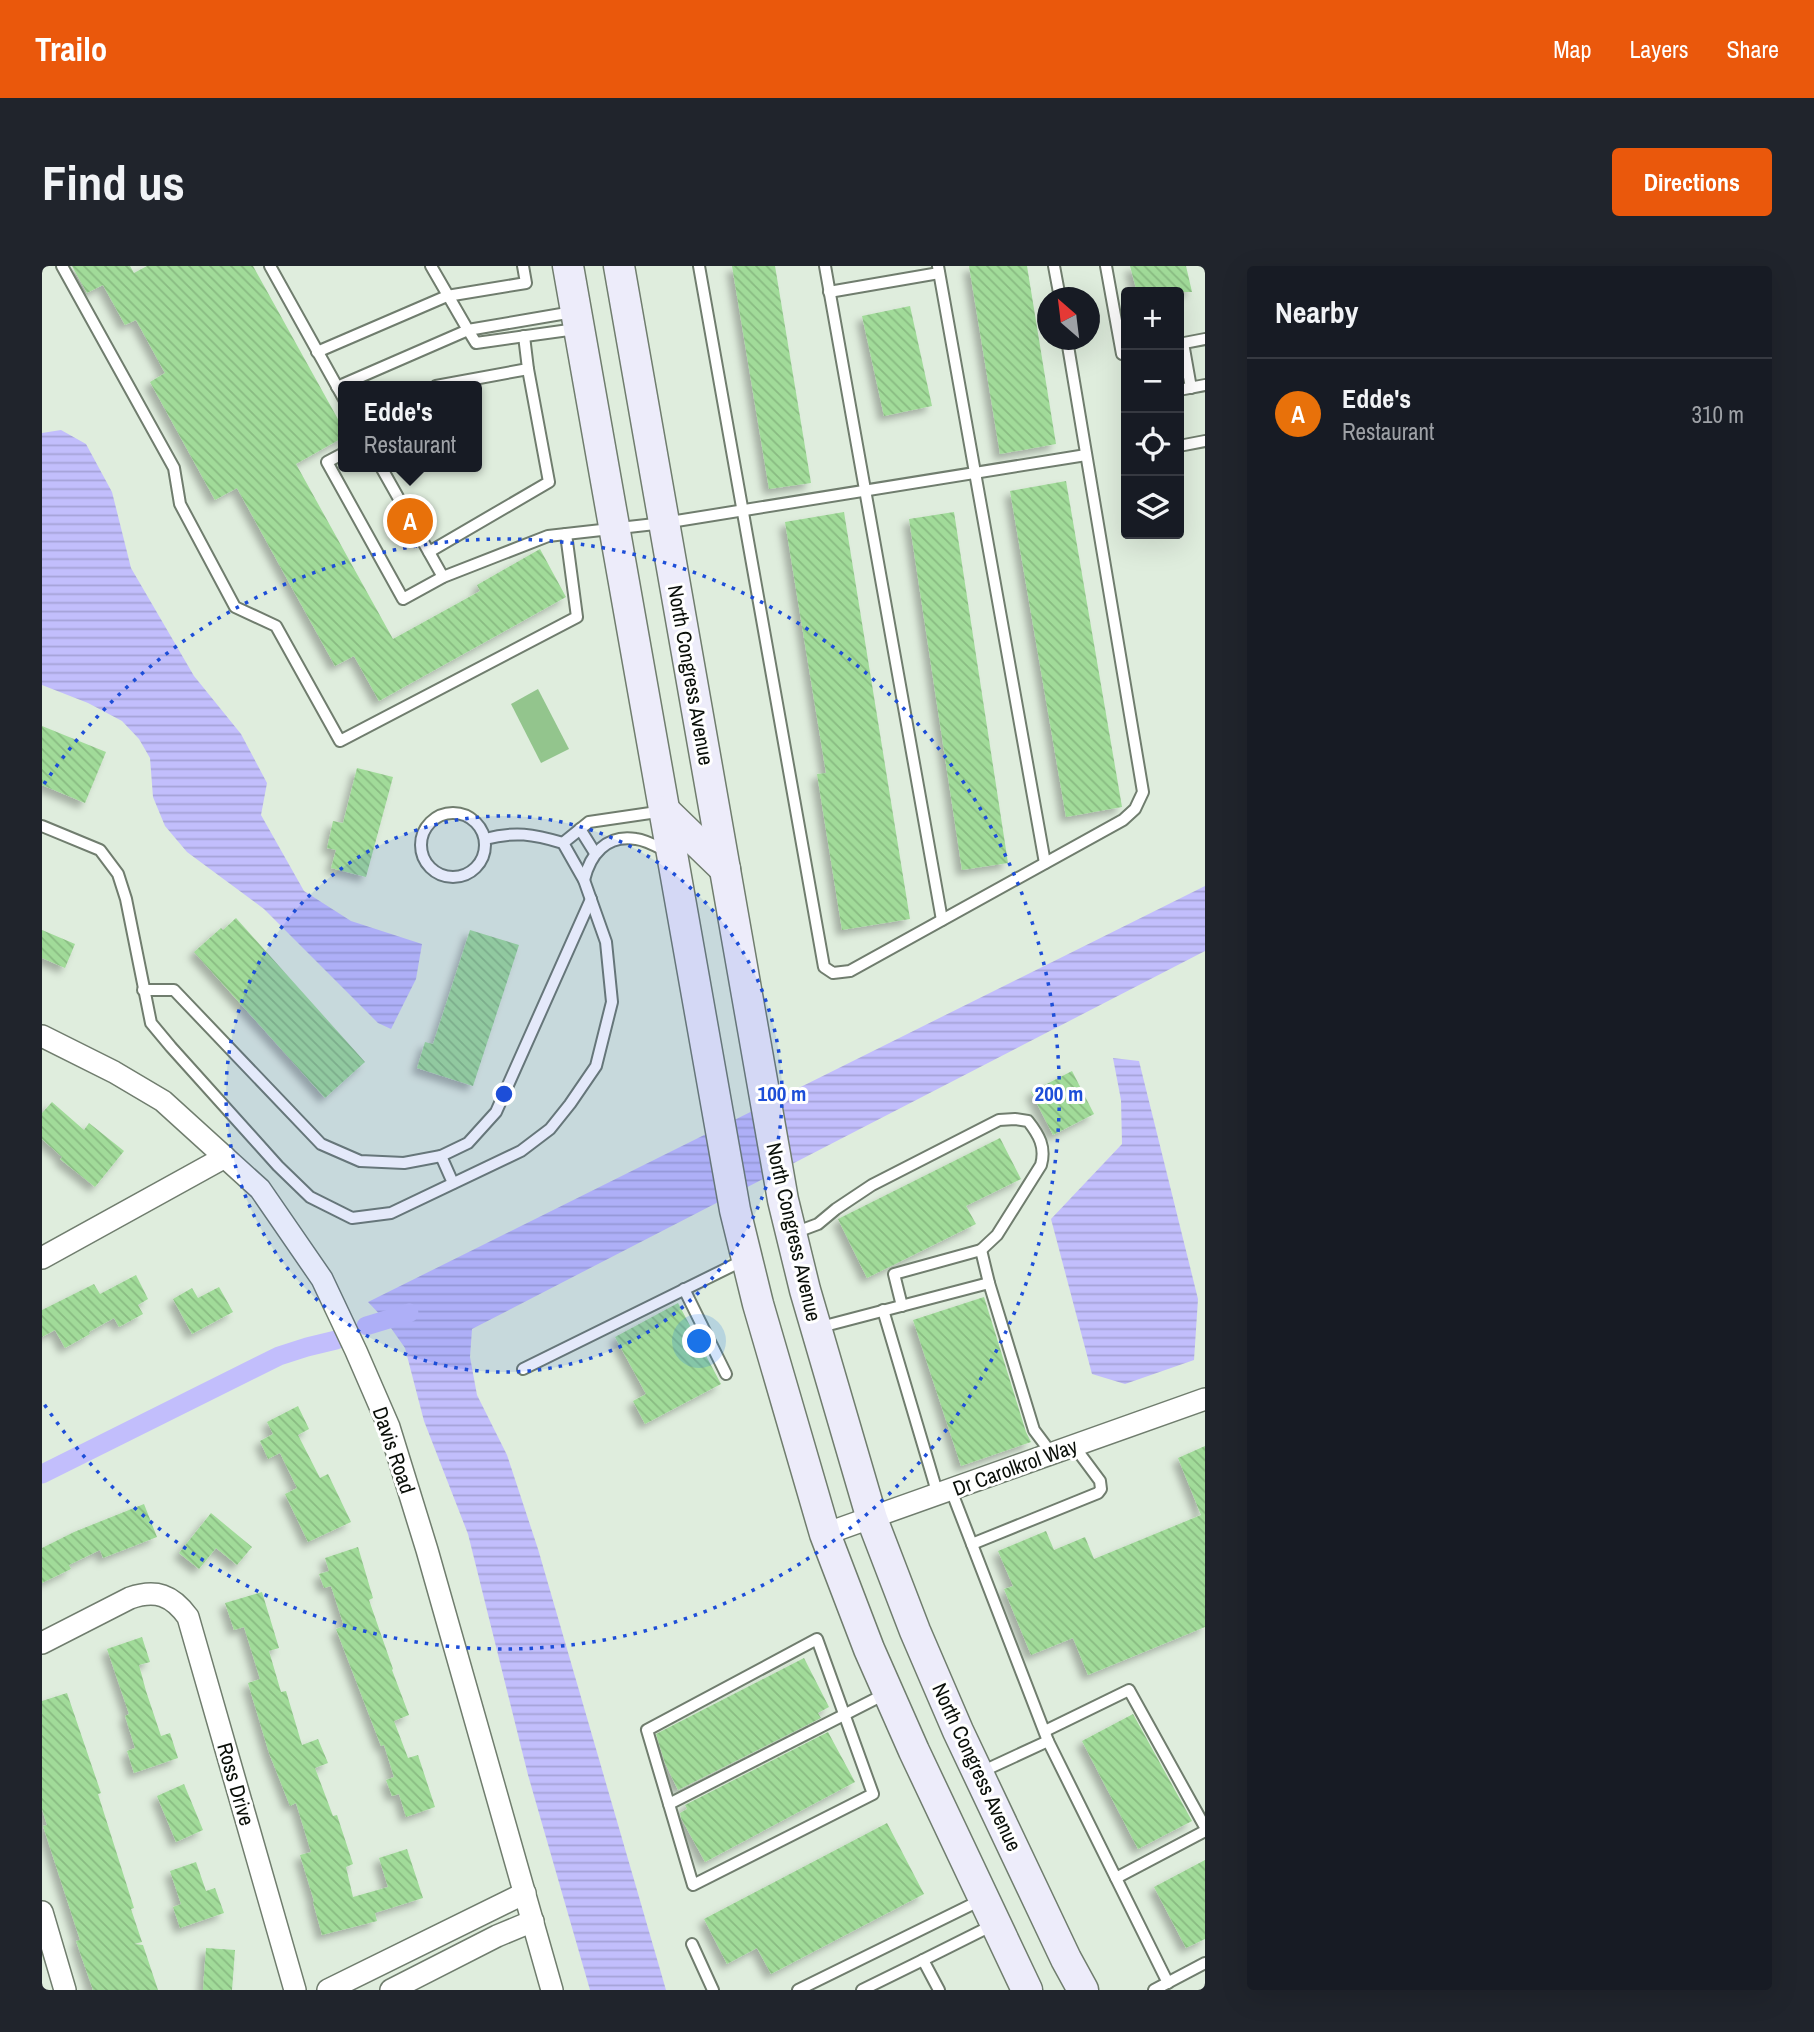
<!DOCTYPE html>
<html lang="en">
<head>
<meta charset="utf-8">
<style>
	:root { --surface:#171b24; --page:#20242c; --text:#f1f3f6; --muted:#9ea1a6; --line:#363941; --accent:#ea580c }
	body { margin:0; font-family:"Archivo Narrow",sans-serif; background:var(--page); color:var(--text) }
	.controls { position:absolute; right:21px; top:21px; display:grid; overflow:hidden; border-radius:7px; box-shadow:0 7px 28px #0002 }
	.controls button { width:63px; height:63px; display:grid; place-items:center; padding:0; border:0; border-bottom:2px solid var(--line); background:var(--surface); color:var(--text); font:35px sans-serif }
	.compass { position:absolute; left:995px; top:21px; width:63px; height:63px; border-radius:50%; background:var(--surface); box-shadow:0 7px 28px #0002; rotate:332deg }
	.you { position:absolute; left:658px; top:1076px; width:24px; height:24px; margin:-18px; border:5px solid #fff; border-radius:50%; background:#1a73e8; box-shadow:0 0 0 10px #1a73e833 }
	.badge { display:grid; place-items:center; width:46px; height:46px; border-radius:50%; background:var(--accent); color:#fff; font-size:23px; font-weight:700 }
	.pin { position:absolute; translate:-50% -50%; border:4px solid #fff; box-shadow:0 2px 7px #0006 }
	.popup { position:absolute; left:296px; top:115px; width:144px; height:91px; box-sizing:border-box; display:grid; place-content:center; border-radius:7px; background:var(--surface); filter:drop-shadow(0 2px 5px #0005); font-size:23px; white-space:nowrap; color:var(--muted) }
	.popup b { font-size:26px; color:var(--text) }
	.popup::after { content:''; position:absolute; left:50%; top:100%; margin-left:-14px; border:14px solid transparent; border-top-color:var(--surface) }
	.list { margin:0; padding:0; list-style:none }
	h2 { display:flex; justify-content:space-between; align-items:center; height:91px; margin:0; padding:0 28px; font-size:30px }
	h2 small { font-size:23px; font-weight:400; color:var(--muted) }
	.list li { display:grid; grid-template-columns:46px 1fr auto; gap:21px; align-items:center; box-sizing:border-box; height:112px; padding:0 28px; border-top:2px solid var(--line) }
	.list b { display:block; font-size:26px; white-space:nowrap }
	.list p { margin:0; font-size:23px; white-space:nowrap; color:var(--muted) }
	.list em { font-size:23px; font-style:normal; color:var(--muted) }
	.icon { flex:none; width:38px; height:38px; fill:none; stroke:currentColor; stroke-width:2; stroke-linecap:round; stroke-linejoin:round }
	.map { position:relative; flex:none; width:1163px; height:1724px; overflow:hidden; border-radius:7px }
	header { display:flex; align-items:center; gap:42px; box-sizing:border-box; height:98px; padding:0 35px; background:var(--accent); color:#fff }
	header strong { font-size:33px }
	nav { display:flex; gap:38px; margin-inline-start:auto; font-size:24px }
	.intro { display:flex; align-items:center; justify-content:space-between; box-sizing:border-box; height:168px; padding:0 42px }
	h1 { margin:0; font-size:49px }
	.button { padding:18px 32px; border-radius:7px; background:var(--accent); color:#fff; font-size:24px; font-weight:700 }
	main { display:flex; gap:42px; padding:0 42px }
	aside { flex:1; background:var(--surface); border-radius:7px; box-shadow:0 7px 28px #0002 }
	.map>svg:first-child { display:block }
	.grass { fill:#93c58d }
	.water { fill:url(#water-rules) }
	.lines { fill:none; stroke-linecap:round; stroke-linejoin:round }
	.canal { stroke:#c2befc; stroke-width:19 }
	.building { fill:url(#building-back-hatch); filter:url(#shadow) }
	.service-casing { stroke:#707d6e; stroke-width:14 }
	.minor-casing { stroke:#707d6e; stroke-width:24 }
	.secondary-casing { stroke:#707d6e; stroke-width:33 }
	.service { stroke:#fff; stroke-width:10 }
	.minor { stroke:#fff; stroke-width:21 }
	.secondary { stroke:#edecfa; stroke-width:30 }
	.ring { fill:none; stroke:#1d4ed8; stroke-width:3.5; stroke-dasharray:3.5 7 }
	.labels { text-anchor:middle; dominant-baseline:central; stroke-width:6; stroke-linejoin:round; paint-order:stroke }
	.street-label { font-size:21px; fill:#0a0f09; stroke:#fff }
	.centre { fill:#1d4ed8; stroke:#fff; stroke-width:3.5 }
	.ring-label { font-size:21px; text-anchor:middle; font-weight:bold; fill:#1d4ed8; stroke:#fff; stroke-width:6; stroke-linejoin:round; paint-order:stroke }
</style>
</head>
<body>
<header>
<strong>Trailo</strong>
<nav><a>Map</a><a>Layers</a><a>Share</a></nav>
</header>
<div class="intro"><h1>Find us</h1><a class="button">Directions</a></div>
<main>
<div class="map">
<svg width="1163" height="1724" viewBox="0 0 1163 1724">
	<defs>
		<pattern id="water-rules" width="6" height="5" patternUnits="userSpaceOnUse" patternTransform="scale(1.75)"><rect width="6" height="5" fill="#c2befc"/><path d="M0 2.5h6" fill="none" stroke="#a5a2d7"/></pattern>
		<pattern id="building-back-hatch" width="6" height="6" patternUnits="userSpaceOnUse" patternTransform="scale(1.75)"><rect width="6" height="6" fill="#a1db99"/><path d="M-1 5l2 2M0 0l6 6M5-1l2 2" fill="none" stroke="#89bb82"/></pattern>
		<filter id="shadow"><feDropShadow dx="-5.5" dy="5.5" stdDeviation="3.5" flood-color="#0004"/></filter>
	</defs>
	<rect width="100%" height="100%" fill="#dfeddd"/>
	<polygon class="grass" points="496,423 527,483 499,497 469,438"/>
	<g class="water">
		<polygon points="19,164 44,178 70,226 89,302 152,410 199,468 225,517 219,549 262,625 309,655 380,678 374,713 349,763 336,757 222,643 145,586 123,560 111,531 108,492 97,473 80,455 46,437 0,419 0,167"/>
		<polygon points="1163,620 1163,685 430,1063 428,1091 435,1129 465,1189 496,1283 624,1724 548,1724 486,1509 426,1268 382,1155 363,1082 344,1055 326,1036"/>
		<polygon points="1071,792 1097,795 1156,1033 1152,1094 1083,1118 1050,1108 1009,953 1080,878 1079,834"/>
	</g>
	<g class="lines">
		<g class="canal">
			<polyline points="324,1060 367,1047"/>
			<polyline points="0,1208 237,1090 265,1081 294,1074"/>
		</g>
	</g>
	<g class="building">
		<polygon points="30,0 88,0 92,7 105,0 211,0 302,164 302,171 254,198 351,373 438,325 435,319 498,283 524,331 337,435 312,390 293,400 195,222 173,234 108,116 123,107 94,54 83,59 61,19 45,27"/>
		<polygon points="690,0 733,0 769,217 727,223"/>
		<polygon points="927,0 985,0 1014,178 958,188"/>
		<polygon points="1088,0 1144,0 1150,26 1095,26"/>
		<polygon points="868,40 890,140 842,150 820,50"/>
		<polygon points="1024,215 1080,541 1024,551 968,225"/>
		<polygon points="802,246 868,653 800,664 775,508 784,507 743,256"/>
		<polygon points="912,246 966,597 920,604 867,253"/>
		<polygon points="0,460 64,486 43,537 0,519"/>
		<polygon points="315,502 351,511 324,611 289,602 294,584 285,582 291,555 301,557"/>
		<polygon points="194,652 323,796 283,832 152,686 179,662 181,664"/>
		<polygon points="0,664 33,678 23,702 0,692"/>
		<polygon points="428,664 477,679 431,820 375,802 383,776 391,778"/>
		<polygon points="1030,805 1052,848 1011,869 989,826"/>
		<polygon points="10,836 42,864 47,857 82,885 53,921 18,893 20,891 0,873 0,847"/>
		<polygon points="958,872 979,913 924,940 934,958 825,1012 796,953"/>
		<polygon points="94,1009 106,1033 96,1039 101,1048 77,1061 72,1052 47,1066 48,1068 23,1082 13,1064 0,1071 0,1044 52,1018 58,1028"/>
		<polygon points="177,1021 191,1046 150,1068 131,1033 150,1022 156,1032"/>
		<polygon points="942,1031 984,1166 989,1176 919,1200 871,1054"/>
		<polygon points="636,1037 679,1118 603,1158 591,1135 604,1128 573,1071"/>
		<polygon points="256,1140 267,1163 256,1169 278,1212 286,1208 309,1256 266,1276 243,1228 255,1222 238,1187 226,1193 218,1175 231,1168 225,1156"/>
		<polygon points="1163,1180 1163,1361 1046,1409 1031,1372 989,1389 962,1323 971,1320 956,1285 1004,1265 1012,1284 1043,1271 1052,1293 1159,1249 1136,1192"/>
		<polygon points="102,1238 115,1271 61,1292 58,1284 27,1299 29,1303 0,1317 0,1282 32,1266"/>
		<polygon points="169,1247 210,1281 195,1299 174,1282 157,1303 137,1287"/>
		<polygon points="316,1281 331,1332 327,1334 351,1403 350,1404 367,1449 352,1455 366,1492 376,1489 393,1541 364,1551 357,1528 350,1530 344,1514 352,1511 342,1479 339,1480 294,1363 302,1360 289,1320 282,1322 277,1308 287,1305 283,1292"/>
		<polygon points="220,1326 237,1382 227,1385 239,1426 244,1425 260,1479 276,1473 286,1497 273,1502 291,1550 295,1549 311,1598 304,1601 311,1631 346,1621 337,1592 365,1583 381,1632 333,1647 335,1655 280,1669 271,1636 272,1635 258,1589 269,1586 254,1537 248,1540 227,1487 206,1417 218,1413 202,1361 192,1364 183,1337"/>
		<polygon points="100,1371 108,1396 97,1399 104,1425 119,1470 128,1467 136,1492 92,1507 85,1485 93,1482 83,1450 87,1448 65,1383"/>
		<polygon points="762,1392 787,1441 776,1447 779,1452 636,1524 623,1497 614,1468"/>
		<polygon points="25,1427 59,1527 56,1528 92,1642 89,1643 100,1676 92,1678 101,1679 116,1724 51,1724 34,1675 38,1674 1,1560 5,1559 0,1543 0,1435"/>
		<polygon points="1091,1448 1150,1555 1096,1583 1040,1475"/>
		<polygon points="786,1466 813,1516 663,1596 639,1552 638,1547 645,1543 643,1539"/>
		<polygon points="142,1518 161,1564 134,1576 115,1530"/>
		<polygon points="845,1557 882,1628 729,1708 715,1682 685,1698 662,1653"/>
		<polygon points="1163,1594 1163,1673 1144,1682 1112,1621"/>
		<polygon points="154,1596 164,1625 173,1622 182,1647 138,1662 131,1641 139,1638 128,1605"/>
		<polygon points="164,1682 193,1684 190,1724 161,1724"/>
	</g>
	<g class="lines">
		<g class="service-casing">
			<g id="service">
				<polyline points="20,0 132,202 138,238 193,341 234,360 298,475 535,351 524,268"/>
				<polyline points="228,0 302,133"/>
				<polyline points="389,0 426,64 531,46"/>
				<polyline points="657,0 782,701 791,707 808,705 1081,554 1093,543 1101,526 1025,74"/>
				<polyline points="783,0 900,654"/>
				<polyline points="896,0 1003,597"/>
				<polyline points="1012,0 1018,32"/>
				<polyline points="1064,0 1080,88 1084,87"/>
				<polyline points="787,26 897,7"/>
				<polyline points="1141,77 1149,122"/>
				<polyline points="1137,78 1163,73"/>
				<polyline points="275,86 405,30 484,17 481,0"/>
				<polyline points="394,120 486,103 482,70"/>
				<polyline points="295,121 426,64 434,77 534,63"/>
				<polyline points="1137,124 1163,119"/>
				<polyline points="1137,180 1163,175"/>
				<polyline points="302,187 285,196 361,333 401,311 506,270 622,257 1044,189"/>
				<polyline points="339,201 401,311"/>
				<polyline points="387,286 507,216 486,103"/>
				<circle cx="411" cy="579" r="32"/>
				<path d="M0 560 58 584 76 608 84 633 109 757 129 781 236 900 268 931 310 952 349 947 479 885 508 863 528 838 554 800 570 736 564 676 542 614 521 577C491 568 473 565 443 573"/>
				<polyline points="538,563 553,587"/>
				<polyline points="521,577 547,556 622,545"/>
				<path d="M542 614C548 589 564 568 594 573 604 574 616 581 626 586"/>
				<polyline points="101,724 132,724 279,878 318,895 362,897 399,890 426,877 454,846 549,633"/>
				<polyline points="399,890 411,917"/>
				<path d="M752 967 776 958 794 943 830 919 957 854 973 853 986 855C997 869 1004 881 999 899L955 969 939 984"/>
				<polyline points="642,1023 684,1108"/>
				<polyline points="860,1040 852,1008 939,984 947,1017"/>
				<polyline points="841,1044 896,1229"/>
				<polyline points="775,1062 947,1017 992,1164 1010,1188"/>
				<polyline points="481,1103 702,994"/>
				<polyline points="909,1224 1006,1475 1126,1717"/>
				<polyline points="930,1278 1056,1227 1059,1223 1058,1215 1032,1180"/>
				<polygon points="775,1373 831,1528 651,1619 605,1464"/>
				<polyline points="1003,1465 1087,1424 1163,1561"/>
				<polyline points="939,1506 1006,1475"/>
				<polyline points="627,1538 843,1428"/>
				<polyline points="1074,1612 1163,1565"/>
				<polyline points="650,1678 671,1724"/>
				<polyline points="756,1724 939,1634"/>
				<polyline points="820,1724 881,1694"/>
				<polyline points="897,1724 881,1694 951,1659"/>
				<polyline points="1112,1724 1163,1697"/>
			</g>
		</g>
		<g class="minor-casing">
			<g id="minor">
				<polyline points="0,770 72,806 121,835 218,923 280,1013 314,1085 347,1161 385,1284 510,1724"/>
				<polyline points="0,992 183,891"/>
				<polyline points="783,1268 1163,1133"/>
				<path d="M0 1377 88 1332C114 1323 130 1329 146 1351L253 1724"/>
				<polyline points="0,1646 23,1724"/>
				<polyline points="286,1724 483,1627"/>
				<polyline points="349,1724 455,1670 491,1655"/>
			</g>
		</g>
		<g class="secondary-casing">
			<g id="secondary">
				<polyline points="526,0 693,944 716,1038 783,1268 827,1383 872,1485 985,1724"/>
				<polyline points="577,0 741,934 763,1024 830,1253 873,1365 916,1465 1024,1693 1041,1724"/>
				<polyline points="623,545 683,603"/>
			</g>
		</g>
		<use href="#service" class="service"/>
		<use href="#minor" class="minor"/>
		<use href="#secondary" class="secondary"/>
	</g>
	<circle cx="462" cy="828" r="278" fill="#1d4ed8" fill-opacity=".12"/>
	<g class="ring">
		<circle cx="462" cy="828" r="278"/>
		<path d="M2 518A555 555 0 1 1 2 1138"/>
	</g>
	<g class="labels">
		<g class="street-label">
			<text transform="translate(649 409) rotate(80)">North Congress Avenue</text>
			<text transform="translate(752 966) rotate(77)">North Congress Avenue</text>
			<text transform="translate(352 1184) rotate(71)">Davis Road</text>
			<text transform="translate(973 1201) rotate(-20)">Dr Carolkrol Way</text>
			<text transform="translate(935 1501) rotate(65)">North Congress Avenue</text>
			<text transform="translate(194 1518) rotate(74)">Ross Drive</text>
		</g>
	</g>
	<circle cx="462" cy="828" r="10" class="centre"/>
	<g class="ring-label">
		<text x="740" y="835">100 m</text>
		<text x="1017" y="835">200 m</text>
	</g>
</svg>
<div class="controls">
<button>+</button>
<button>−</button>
<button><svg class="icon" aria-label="locate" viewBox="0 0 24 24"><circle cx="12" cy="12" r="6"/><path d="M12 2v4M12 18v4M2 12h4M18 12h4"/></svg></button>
<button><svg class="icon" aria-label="layers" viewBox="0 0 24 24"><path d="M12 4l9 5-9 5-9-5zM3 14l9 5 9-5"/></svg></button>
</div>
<svg class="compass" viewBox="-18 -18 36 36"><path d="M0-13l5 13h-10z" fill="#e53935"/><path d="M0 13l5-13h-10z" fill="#9ea1a6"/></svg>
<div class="you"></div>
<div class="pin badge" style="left:368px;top:255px;background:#e8710a">A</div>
<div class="popup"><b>Edde's</b>Restaurant</div>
</div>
<aside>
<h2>Nearby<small></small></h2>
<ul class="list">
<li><span class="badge" style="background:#e8710a">A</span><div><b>Edde's</b><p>Restaurant</p></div><em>310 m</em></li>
</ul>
</aside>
</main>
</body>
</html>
